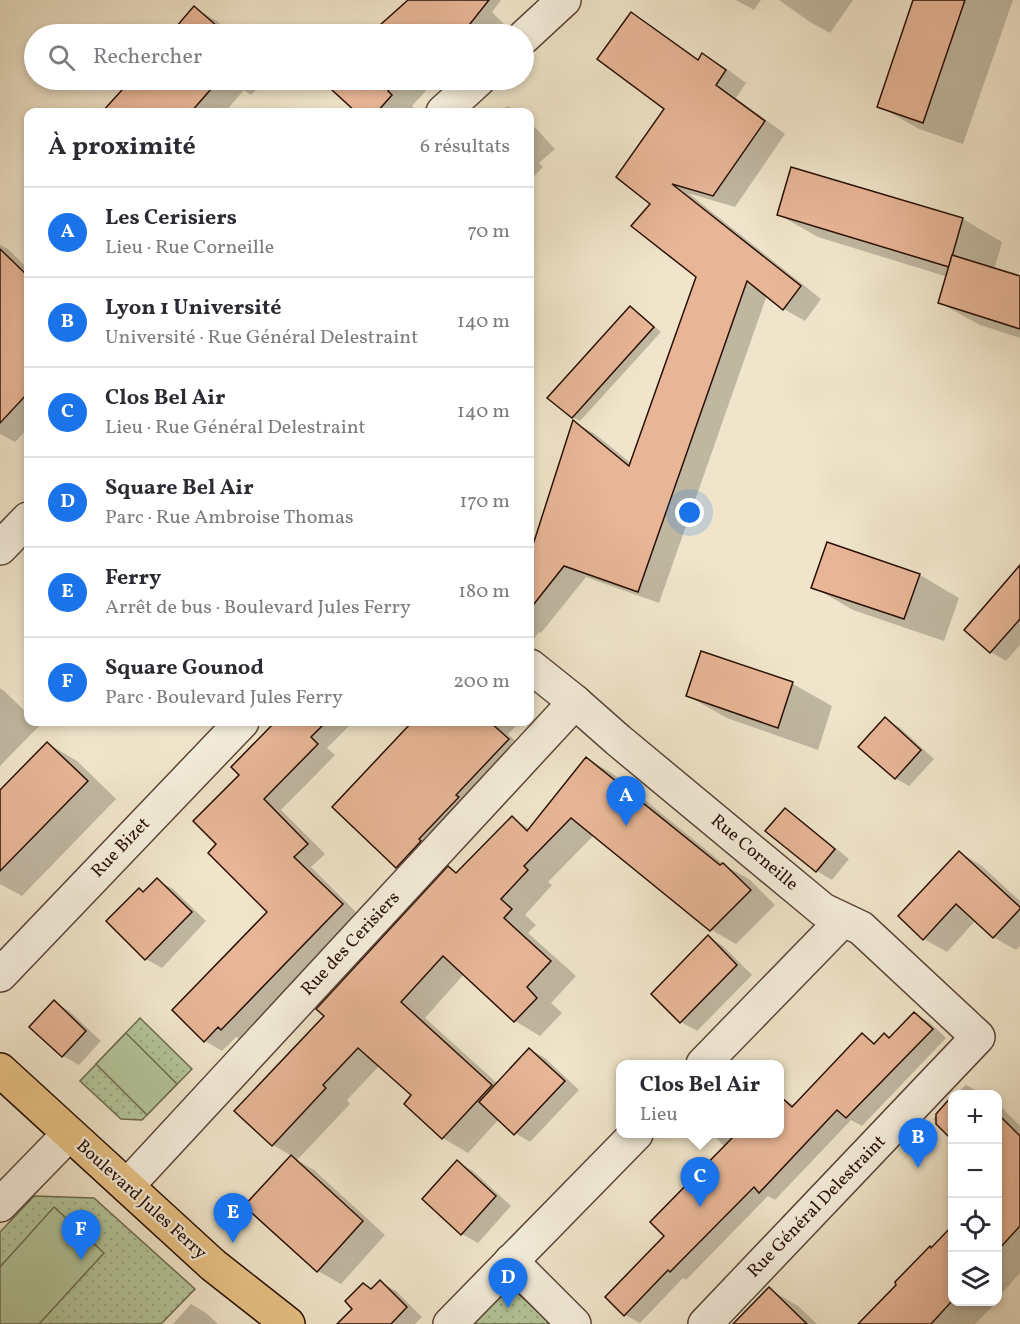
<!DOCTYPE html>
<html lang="fr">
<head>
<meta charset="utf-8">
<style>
	:root { --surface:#fff; --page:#f2f2f3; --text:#2b2b33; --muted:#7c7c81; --line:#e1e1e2; --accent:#1a73e8 }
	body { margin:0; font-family:Vollkorn,serif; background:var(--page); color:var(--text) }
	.controls { position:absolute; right:18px; bottom:18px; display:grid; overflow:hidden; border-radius:12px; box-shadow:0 3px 9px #0003 }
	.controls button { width:54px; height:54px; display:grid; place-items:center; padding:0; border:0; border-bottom:2px solid var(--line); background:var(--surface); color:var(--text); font:30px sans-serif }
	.you { position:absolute; left:690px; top:513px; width:21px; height:21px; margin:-15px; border:4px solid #fff; border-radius:50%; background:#1a73e8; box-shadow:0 0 0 9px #1a73e833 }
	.badge { display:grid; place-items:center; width:39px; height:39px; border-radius:50%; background:var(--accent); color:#fff; font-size:20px; font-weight:700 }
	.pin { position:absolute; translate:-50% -50px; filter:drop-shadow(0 2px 3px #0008) }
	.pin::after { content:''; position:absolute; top:32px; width:21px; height:18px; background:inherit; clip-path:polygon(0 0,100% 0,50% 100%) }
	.popup { position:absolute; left:616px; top:1060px; width:168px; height:78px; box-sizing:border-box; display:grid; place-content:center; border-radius:12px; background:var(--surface); filter:drop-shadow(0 2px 4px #0005); font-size:20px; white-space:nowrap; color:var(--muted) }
	.popup b { font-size:22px; color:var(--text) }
	.popup::after { content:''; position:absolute; left:50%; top:100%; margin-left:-12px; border:12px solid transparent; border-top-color:var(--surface) }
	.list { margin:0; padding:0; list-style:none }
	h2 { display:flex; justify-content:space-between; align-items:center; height:78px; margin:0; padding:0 24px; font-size:26px }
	h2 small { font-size:20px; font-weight:400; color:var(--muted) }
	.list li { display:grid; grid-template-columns:39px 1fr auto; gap:18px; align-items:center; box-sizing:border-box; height:90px; padding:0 24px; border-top:2px solid var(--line) }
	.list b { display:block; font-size:22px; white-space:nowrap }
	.list p { margin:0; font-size:20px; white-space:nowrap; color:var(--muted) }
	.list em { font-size:20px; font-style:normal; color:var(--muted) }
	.icon { flex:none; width:33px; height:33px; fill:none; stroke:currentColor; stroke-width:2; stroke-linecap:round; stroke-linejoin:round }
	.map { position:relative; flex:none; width:1020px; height:1324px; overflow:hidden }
	.search { position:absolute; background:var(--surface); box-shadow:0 3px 9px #0003; left:24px; top:24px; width:510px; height:66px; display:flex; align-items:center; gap:15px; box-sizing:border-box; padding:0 21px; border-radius:33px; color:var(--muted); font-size:22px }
	.panel { position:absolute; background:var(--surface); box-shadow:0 3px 9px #0003; left:24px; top:108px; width:510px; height:618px; border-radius:12px }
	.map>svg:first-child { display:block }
	.grass { fill:url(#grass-dots); stroke:#6e6b50; stroke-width:1.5 }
	.pitch { fill:#b4c69b; stroke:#6e6b50; stroke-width:1.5 }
	.shadow { fill:#0003 }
	.building { fill:#e8b697; stroke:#291006; stroke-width:1.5 }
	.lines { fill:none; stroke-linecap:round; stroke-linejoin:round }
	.minor-casing { stroke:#5b4537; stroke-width:36 }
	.primary-casing { stroke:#291006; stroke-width:36 }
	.minor { stroke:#f5eedd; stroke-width:33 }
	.primary { stroke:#e8c285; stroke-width:33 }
	.labels { text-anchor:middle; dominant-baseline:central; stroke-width:4.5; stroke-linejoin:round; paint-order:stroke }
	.street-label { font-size:18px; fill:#291006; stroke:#f5eedd }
</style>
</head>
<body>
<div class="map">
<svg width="1020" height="1324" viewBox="0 0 1020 1324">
	<defs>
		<pattern id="grass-dots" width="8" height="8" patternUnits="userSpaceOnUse" patternTransform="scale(1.5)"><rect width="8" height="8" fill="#b4c69b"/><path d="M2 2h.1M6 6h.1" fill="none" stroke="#9ba984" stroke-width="1.8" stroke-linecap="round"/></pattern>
	</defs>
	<rect width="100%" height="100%" fill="#f0e5ca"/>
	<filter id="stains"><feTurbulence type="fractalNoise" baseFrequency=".00333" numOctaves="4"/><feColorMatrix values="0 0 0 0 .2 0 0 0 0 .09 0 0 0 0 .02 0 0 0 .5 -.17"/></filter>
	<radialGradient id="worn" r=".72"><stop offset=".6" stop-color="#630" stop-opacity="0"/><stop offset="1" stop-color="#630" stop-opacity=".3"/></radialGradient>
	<g class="grass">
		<polygon points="140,1018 192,1069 142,1120 121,1119 80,1081"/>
		<polygon points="34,1196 94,1198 195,1289 161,1324 0,1324 0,1232"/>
		<polygon points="501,1288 516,1292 552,1324 467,1324"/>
	</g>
	<g class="pitch">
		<polygon points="126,1033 177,1084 147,1115 96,1064"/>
		<polygon points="54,1207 104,1253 39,1324 0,1324 0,1267"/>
	</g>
	<g class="shadow">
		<polygon points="409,0 501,0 492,12 506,26 499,34 372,34 410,1"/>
		<polygon points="736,0 761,0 754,10"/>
		<polygon points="779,0 853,0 830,33 810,22"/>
		<polygon points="915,0 1013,0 963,144 919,129 879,106"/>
		<polygon points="194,8 217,21 232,34 172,34"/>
		<polygon points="631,14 652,26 700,60 703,55 724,67 746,83 736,98 785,134 735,207 688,193 821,299 805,321 784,309 767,295 659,603 586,577 541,633 539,632 533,640 530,639 530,534 536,538 574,422 595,434 632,464 697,276 652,203 666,108"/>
		<polygon points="133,80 265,80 251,95 244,90 225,112 104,112"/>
		<polygon points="323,80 436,80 412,106 417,111 415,112 359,112"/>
		<polygon points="507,106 519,112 500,112"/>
		<polygon points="530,122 555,149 539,163 543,167 530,180"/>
		<polygon points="792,169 963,219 1002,242 994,270 1020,278 1020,338 980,325 940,303 948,277 818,237 779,215"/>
		<polygon points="0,245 8,249 28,269 28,428 15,442 0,434"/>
		<polygon points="630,308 638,312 661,332 580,421 572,417"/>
		<polygon points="920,575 959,598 944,641 853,610 813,587"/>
		<polygon points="1020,588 1020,645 1006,661 991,652"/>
		<polygon points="702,653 793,684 832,706 818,750 727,718 688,696"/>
		<polygon points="0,688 4,691 28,714 28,722 36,722 40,725 0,766"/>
		<polygon points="885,719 899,727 934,759 909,786 895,778"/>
		<polygon points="278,722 353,722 327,748 335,755 281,810 325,854 311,867 359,915 239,1039 236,1037 222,1051 205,1041 269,912 218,844 241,775 233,767"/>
		<polygon points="414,722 520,722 508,734 525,750 414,877 397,867 334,807"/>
		<polygon points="48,744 77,761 116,799 22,896 0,884 0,793"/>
		<polygon points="587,759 612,773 727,867 749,879 775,905 736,944 710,929 594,835 548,882 552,885 525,915 536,925 528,933 576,976 551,1003 562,1013 540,1036 515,1021 464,974 425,1018 498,1084 529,1049 545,1058 579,1090 530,1142 515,1133 499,1119 468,1153 443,1138 406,1104 413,1095 380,1065 347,1100 350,1104 297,1160 314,1170 385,1235 341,1284 318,1271 247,1206 292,1156 273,1145 326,1016 449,868 458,874 512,818 530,829"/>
		<polygon points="785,810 800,819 849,859 832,880 817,871"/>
		<polygon points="959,852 982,866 1020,901 1020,946 1016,950 993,937 976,920 947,952 924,939"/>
		<polygon points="157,880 173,889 206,921 162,968 146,959 144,893"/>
		<polygon points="708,937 723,946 752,975 697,1031 681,1022 653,994"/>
		<polygon points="54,1002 69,1011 101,1041 79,1065 63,1056"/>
		<polygon points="914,1014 929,1022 946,1038 862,1126 851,1120 775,1200 768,1196 686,1280 683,1278 640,1323 625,1315 666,1236 725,1147 714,1136 716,1134 780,1134 780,1097 794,1105 863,1035 877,1044 885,1035 891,1039"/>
		<polygon points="966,1085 983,1094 956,1094"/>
		<polygon points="952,1099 952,1138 933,1119"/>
		<polygon points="998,1104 1020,1126 1020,1273 998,1297"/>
		<polygon points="457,1162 473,1171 511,1206 478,1243 462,1234"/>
		<polygon points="952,1228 952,1302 997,1302 975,1324 860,1324"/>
		<polygon points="380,1282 396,1291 422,1317 415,1324 339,1324"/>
		<polygon points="769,1289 798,1306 817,1324 738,1324"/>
		<polygon points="191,1304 206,1313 218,1324 173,1324"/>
	</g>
	<g class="building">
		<polygon points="408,0 489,0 462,34 370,34"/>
		<polygon points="913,0 965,0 923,123 877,107"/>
		<polygon points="194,6 226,34 170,34"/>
		<polygon points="631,12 698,60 702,53 726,70 716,85 765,121 713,196 672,184 801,286 783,310 747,281 638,592 564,566 530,609 530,554 573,420 629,466 696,277 631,226 650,204 616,177 664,109 597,59"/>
		<polygon points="131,80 219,80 191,112 102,112"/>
		<polygon points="321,80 398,80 388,91 392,95 377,112 356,112"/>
		<polygon points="791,167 963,218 949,267 777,215"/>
		<polygon points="0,249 28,276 28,393 0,423"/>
		<polygon points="952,255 1020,276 1020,329 938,303"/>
		<polygon points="630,306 654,327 572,418 547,398"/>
		<polygon points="827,542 920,574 904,619 811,588"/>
		<polygon points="1020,565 1020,619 990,653 964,630"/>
		<polygon points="701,651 793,682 778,728 686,696"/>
		<polygon points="885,717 921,750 895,779 858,747"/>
		<polygon points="275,722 326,722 311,737 318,744 264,799 308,844 294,857 343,904 221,1030 218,1027 204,1042 172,1010 267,912 208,853 216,844 193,821 239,775 231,767"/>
		<polygon points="412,722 490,722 509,739 456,795 459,797 419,839 421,841 396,868 332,807"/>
		<polygon points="47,742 88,781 0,871 0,790"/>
		<polygon points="586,757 720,865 723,863 751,890 710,931 571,818 524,866 528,870 501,899 512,909 504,918 551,961 527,987 537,998 514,1022 443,956 401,1002 492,1085 442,1139 404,1104 411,1095 358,1048 323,1085 326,1088 272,1146 234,1111 324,1016 316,1009 448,866 456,873 512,816 527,831"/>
		<polygon points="785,808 835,849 816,872 765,831"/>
		<polygon points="959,851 1020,907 1020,909 993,938 956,904 923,940 898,916"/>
		<polygon points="157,878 192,912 145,960 106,921 139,888 143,892"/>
		<polygon points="708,935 737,965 680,1023 651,994"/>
		<polygon points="54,1000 86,1031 62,1057 29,1027"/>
		<polygon points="914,1012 933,1029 846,1118 837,1110 759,1193 754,1187 670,1272 668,1270 624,1316 605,1297 664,1236 650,1222 736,1134 780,1134 780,1096 792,1107 862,1033 874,1044 884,1033 889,1038"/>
		<polygon points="529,1048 565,1081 514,1135 479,1102"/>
		<polygon points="952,1096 952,1140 936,1124 936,1114"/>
		<polygon points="998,1114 1020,1136 1020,1226 998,1250"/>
		<polygon points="291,1155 363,1221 317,1272 244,1206"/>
		<polygon points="457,1160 496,1196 461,1235 422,1199"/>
		<polygon points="952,1226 952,1301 931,1324 858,1324 896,1285 895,1282 930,1246 931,1248"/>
		<polygon points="380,1280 407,1307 391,1324 337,1324 352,1309 345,1301 363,1283 371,1289"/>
		<polygon points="769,1287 807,1324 733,1324"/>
	</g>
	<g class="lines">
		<g class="minor-casing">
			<g id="minor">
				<polyline points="524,37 564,0"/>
				<polyline points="443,112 478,80"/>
				<polyline points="0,548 28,519"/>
				<polyline points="530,666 575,702 618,740 823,910 861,928 978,1037 705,1324"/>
				<polyline points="0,975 242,722"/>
				<polyline points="703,1064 843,920"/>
				<polyline points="127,1186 575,702"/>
				<polyline points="0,1205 69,1134"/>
				<polyline points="511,1261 574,1324"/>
				<polyline points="450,1324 636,1134"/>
			</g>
		</g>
		<g class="primary-casing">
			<polyline id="primary" points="0,1070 213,1265 288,1324"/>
		</g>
		<use href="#minor" class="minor"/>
		<use href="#primary" class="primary"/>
	</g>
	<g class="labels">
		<g class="street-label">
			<text transform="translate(121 848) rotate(-46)">Rue Bizet</text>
			<text transform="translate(754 853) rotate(40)">Rue Corneille</text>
			<text transform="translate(351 944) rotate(-47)">Rue des Cerisiers</text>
			<text transform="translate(141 1200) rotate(42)">Boulevard Jules Ferry</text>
			<text transform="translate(817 1207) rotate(-46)">Rue Général Delestraint</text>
		</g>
	</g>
	<rect width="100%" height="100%" filter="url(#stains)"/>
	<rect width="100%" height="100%" fill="url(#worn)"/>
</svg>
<div class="controls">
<button>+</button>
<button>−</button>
<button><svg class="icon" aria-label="locate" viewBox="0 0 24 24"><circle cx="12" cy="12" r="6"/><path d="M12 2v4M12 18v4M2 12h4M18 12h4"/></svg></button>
<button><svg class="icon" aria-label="layers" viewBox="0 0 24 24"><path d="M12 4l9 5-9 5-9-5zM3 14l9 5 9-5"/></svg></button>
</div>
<div class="you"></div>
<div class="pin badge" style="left:626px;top:826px">A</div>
<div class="pin badge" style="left:918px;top:1168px">B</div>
<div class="pin badge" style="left:700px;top:1207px">C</div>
<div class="popup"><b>Clos Bel Air</b>Lieu</div>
<div class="pin badge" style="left:508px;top:1308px">D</div>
<div class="pin badge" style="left:233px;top:1243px">E</div>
<div class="pin badge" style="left:81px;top:1260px">F</div>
<div class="search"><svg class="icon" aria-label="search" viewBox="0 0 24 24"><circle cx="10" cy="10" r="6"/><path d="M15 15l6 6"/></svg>Rechercher</div>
<section class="panel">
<h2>À proximité<small>6 résultats</small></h2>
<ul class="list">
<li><span class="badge">A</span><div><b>Les Cerisiers</b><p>Lieu · Rue Corneille</p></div><em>70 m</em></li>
<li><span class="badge">B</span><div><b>Lyon 1 Université</b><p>Université · Rue Général Delestraint</p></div><em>140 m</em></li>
<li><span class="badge">C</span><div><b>Clos Bel Air</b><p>Lieu · Rue Général Delestraint</p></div><em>140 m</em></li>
<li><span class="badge">D</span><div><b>Square Bel Air</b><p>Parc · Rue Ambroise Thomas</p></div><em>170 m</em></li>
<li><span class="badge">E</span><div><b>Ferry</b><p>Arrêt de bus · Boulevard Jules Ferry</p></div><em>180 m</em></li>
<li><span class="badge">F</span><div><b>Square Gounod</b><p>Parc · Boulevard Jules Ferry</p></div><em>200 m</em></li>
</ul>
</section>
</div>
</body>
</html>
